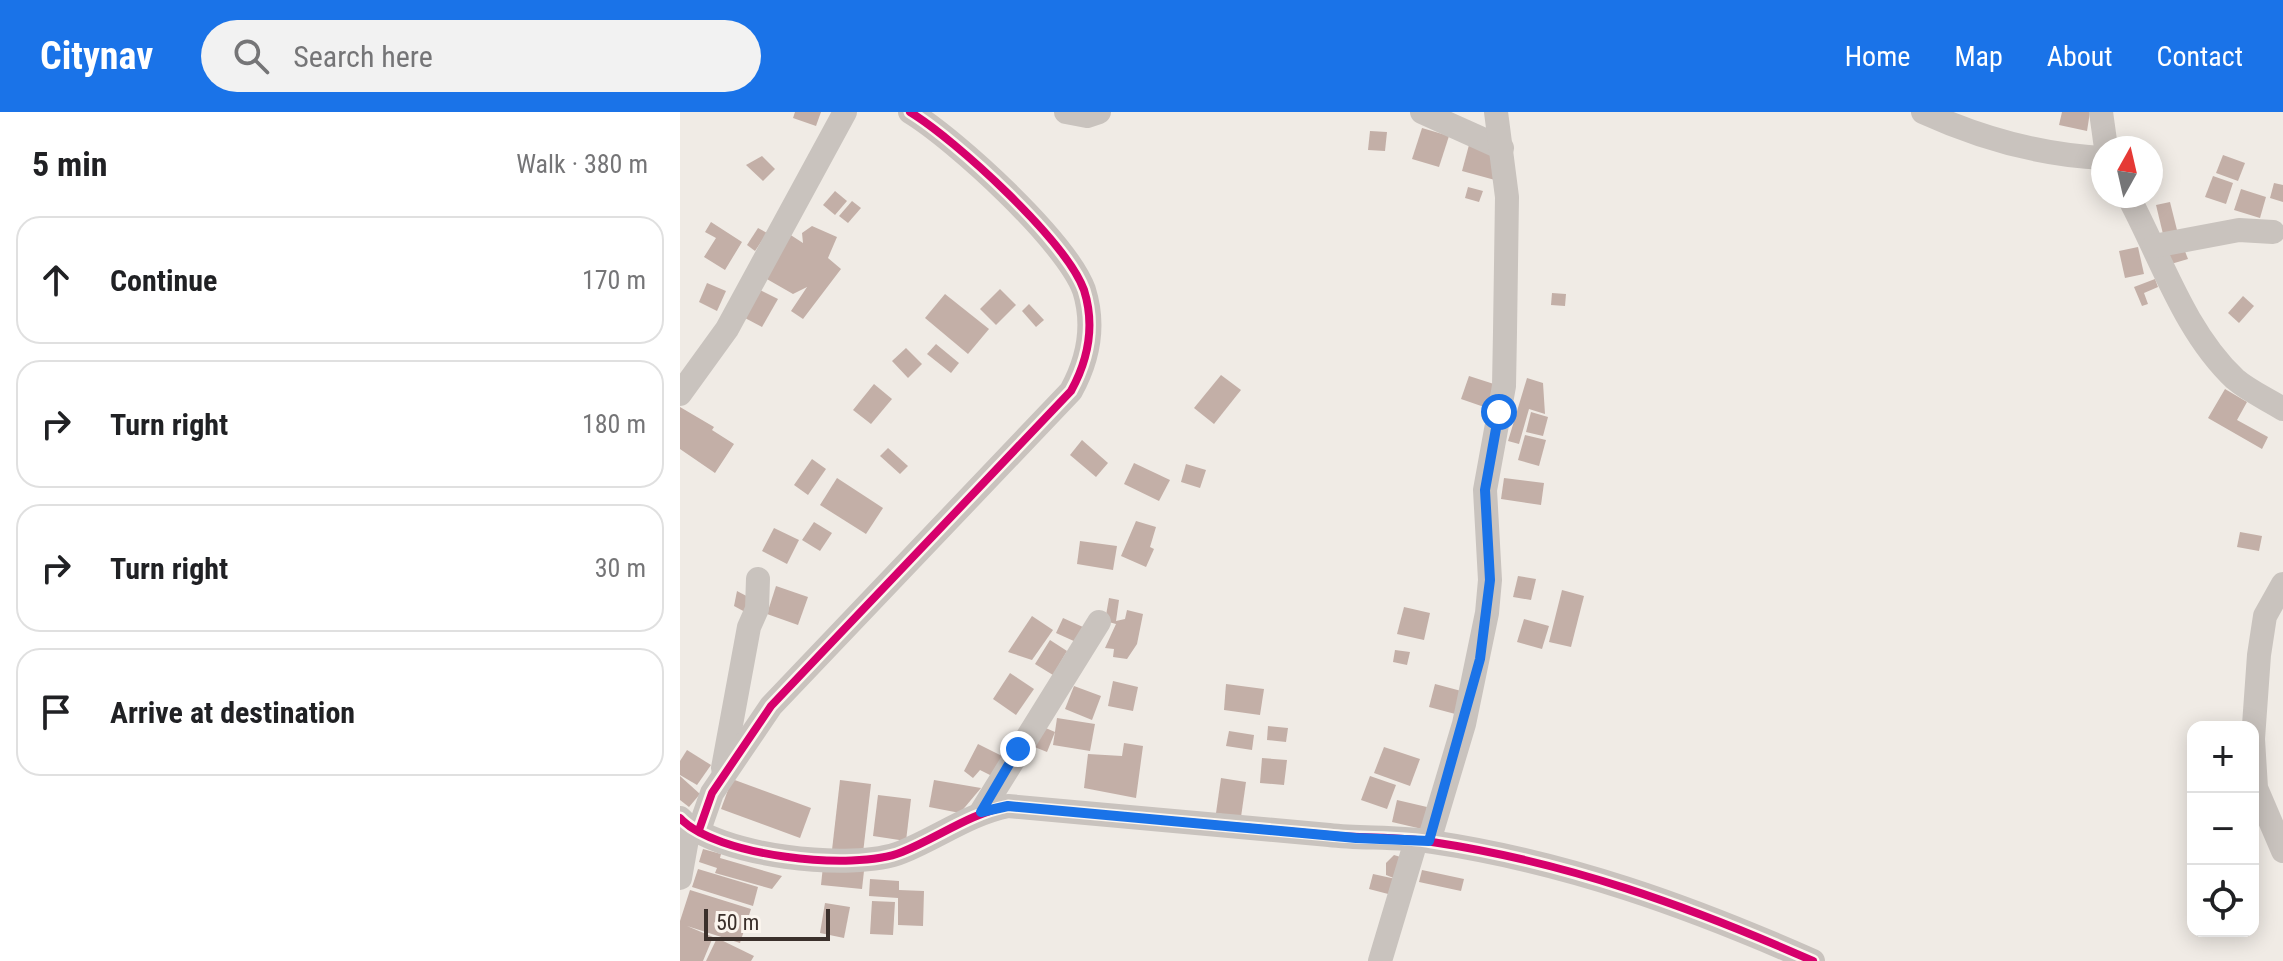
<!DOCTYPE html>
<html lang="en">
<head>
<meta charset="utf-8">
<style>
	:root { --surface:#fff; --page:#f2f2f2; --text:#202124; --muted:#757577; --line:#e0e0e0; --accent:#1a73e8 }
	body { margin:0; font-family:"Roboto Condensed",sans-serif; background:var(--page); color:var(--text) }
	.controls { position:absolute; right:24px; bottom:24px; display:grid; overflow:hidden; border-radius:16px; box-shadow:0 4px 20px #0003 }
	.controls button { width:72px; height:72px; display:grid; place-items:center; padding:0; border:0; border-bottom:2px solid var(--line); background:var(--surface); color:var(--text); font:40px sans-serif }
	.compass { position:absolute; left:1411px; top:24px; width:72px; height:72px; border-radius:50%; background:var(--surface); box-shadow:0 4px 20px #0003; rotate:8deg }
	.scale { position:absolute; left:24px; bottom:20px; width:126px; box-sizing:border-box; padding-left:8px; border:4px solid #3b302b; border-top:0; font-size:22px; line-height:28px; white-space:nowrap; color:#3b302b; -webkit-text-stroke:6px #fbf5ee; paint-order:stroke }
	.stop { position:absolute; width:24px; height:24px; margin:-18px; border:6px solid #1a73e8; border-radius:50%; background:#fff }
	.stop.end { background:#1a73e8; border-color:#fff; box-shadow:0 2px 8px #0008 }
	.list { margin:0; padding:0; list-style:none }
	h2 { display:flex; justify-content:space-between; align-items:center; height:104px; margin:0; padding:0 32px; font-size:34px }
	h2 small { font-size:26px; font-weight:400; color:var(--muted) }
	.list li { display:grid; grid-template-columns:52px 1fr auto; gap:24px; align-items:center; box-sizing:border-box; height:128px; margin:0 16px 16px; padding:0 16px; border:2px solid var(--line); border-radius:24px }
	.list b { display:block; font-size:30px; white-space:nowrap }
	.list em { font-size:26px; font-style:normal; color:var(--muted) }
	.icon { flex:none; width:44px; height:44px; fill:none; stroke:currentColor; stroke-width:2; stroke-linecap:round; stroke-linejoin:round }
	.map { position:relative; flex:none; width:1603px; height:849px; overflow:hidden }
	header { display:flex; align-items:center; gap:48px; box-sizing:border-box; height:112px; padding:0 40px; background:var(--accent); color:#fff }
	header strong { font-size:38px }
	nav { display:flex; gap:44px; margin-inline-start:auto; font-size:28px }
	.search { width:560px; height:72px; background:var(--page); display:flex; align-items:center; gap:20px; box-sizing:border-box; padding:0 28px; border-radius:44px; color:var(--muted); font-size:30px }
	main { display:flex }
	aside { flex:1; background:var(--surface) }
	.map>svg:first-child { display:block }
	.building { fill:#c3afa7 }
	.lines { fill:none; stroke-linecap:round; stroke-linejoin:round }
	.minor { stroke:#c9c3be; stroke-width:24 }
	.cycleway-casing { stroke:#fbf5ee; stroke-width:13 }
	.cycleway { stroke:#d6006c; stroke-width:8 }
	.route { stroke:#1a73e8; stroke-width:10 }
</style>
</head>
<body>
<header>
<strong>Citynav</strong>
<div class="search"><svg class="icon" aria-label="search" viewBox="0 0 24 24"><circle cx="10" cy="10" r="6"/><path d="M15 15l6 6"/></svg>Search here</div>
<nav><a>Home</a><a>Map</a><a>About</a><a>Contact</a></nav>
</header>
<main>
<aside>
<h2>5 min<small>Walk · 380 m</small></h2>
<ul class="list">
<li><svg class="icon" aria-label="ahead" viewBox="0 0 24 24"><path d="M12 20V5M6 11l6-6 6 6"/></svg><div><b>Continue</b></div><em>170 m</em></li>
<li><svg class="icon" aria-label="right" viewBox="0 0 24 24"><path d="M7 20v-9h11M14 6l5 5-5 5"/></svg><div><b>Turn right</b></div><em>180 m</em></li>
<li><svg class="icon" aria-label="right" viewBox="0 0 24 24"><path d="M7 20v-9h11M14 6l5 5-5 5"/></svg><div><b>Turn right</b></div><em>30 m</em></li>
<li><svg class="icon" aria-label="arrive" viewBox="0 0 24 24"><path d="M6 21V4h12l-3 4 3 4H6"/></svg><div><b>Arrive at destination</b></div></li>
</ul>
</aside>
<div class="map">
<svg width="1603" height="849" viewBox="0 0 1603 849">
	<rect width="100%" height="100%" fill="#f0ebe5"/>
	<g class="building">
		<polygon points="115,0 141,0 136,14 113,6"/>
		<polygon points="1382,0 1410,0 1407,19 1379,13"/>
		<polygon points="742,16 769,24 759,55 732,47"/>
		<polygon points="690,19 707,20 705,39 688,38"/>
		<polygon points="789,33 823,43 815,68 782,59"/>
		<polygon points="1543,43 1565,51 1558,69 1536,61"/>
		<polygon points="82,44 95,57 83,69 66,53"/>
		<polygon points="1533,64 1553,71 1546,92 1525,85"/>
		<polygon points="1594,71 1603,73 1603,90 1590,86"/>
		<polygon points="788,75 803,79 799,90 785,86"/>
		<polygon points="1561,77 1586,85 1580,106 1554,98"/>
		<polygon points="155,79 167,89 155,103 143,93"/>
		<polygon points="172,89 181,96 168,111 159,104"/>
		<polygon points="1490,90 1497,118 1483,122 1476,93"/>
		<polygon points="31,110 62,130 45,158 24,145 36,126 25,120"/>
		<polygon points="132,114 157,125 148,146 161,157 123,207 111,199 127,175 113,182 80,163 106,120 123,131 122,121"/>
		<polygon points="78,116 87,121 75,139 67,133"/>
		<polygon points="1503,134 1508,147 1491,152 1486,139"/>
		<polygon points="1458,135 1464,162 1445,166 1439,139"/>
		<polygon points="1475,167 1478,175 1464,181 1468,192 1462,194 1454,175"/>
		<polygon points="27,171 46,179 37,199 19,190"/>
		<polygon points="320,177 336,193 316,213 300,197"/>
		<polygon points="80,178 98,187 82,215 65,206"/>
		<polygon points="872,181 886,182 885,194 871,193"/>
		<polygon points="265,182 309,217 288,242 245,206"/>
		<polygon points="1563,184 1574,194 1559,211 1548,201"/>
		<polygon points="349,192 364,208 356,215 342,199"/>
		<polygon points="256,232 279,251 271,261 247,242"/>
		<polygon points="226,236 242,252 228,266 212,249"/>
		<polygon points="541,263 561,278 534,312 514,296"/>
		<polygon points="789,264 817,273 810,297 781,287"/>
		<polygon points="847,266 863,271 865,302 849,297 839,332 828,329"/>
		<polygon points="194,272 212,287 191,312 173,298"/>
		<polygon points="1545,277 1567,290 1557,308 1588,325 1582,337 1528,306"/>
		<polygon points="0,295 34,315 32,318 54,332 35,361 0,337"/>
		<polygon points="851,300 868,305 863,324 846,320"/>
		<polygon points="845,323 866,328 859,354 838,348"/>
		<polygon points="402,328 428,351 416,365 390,343"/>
		<polygon points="208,336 228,354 220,362 200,344"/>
		<polygon points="132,347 146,357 128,383 114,373"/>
		<polygon points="454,351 490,368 479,389 444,372"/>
		<polygon points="506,352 526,358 520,376 501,370"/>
		<polygon points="157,366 203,396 186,422 140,393"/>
		<polygon points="824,366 864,371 861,393 821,387"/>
		<polygon points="456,409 476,415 470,435 474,437 466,455 441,444"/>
		<polygon points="134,410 152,421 140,439 122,428"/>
		<polygon points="94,416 119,428 107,452 82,439"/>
		<polygon points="1560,420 1582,424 1579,439 1557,435"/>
		<polygon points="400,429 437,434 433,458 397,452"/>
		<polygon points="838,464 856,467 851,488 833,485"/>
		<polygon points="96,474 128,485 118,513 87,502"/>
		<polygon points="882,478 904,484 891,535 869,530"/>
		<polygon points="57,479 74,488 67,501 54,494"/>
		<polygon points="429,486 439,488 436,509 445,507 447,498 463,502 457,532 447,547 433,545 434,537 425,536 436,512 425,509"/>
		<polygon points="724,495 750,501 744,528 717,522"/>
		<polygon points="352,504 373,518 352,548 328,540"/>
		<polygon points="383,506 403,515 396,530 376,521"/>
		<polygon points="844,507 869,514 862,537 837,530"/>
		<polygon points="370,528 387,539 373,563 355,552"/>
		<polygon points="715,538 730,540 727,553 713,550"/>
		<polygon points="330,561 354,577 336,603 313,587"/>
		<polygon points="433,569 458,575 453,599 428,594"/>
		<polygon points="546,572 584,577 580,603 544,598"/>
		<polygon points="755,572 785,580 779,603 749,595"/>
		<polygon points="394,574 421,584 412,608 385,597"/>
		<polygon points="377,606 415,612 410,639 373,633"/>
		<polygon points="361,614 375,620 367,640 352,634"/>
		<polygon points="588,614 608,616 606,630 587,628"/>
		<polygon points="549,619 574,623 572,638 546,634"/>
		<polygon points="444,631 463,634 456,686 404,676 408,642 442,644"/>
		<polygon points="298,632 322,644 312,664 300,658 293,666 284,659"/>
		<polygon points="704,635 740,647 730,674 694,661"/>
		<polygon points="7,638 31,653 17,673 0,663 0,649"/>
		<polygon points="582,646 607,648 604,673 580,671"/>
		<polygon points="0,664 20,682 9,695 0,688"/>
		<polygon points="690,664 716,673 707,697 681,688"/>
		<polygon points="541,666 566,670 561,705 536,701"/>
		<polygon points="52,667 131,696 120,726 41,697"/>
		<polygon points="160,668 191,672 183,741 152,738"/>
		<polygon points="254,668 301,676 280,701 249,695"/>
		<polygon points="198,683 231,687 226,729 193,724"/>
		<polygon points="717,688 747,695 742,717 712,710"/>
		<polygon points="23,737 41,742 40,746 102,764 92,777 35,761 37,756 19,750"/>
		<polygon points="714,743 727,747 716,767 706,763 706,751"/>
		<polygon points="143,754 184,759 182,777 141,773"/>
		<polygon points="18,757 78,775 73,794 12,775"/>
		<polygon points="742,758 784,767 781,779 739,770"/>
		<polygon points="693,762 716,767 712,783 689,777"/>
		<polygon points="190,767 219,769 219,778 244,779 243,814 218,813 218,786 189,784"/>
		<polygon points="10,778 71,797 60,831 7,814 33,825 23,849 0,849 0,809"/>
		<polygon points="192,789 215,790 213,823 190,822"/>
		<polygon points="145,791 170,795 164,826 140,821"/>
		<polygon points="37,826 74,844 71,849 26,849"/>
	</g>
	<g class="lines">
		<g class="minor">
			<polyline points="386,0 407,4 419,0"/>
			<polyline points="742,0 822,36"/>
			<path d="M1243 0C1300 26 1361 43 1423 46"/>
			<polyline points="1421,0 1426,36"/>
			<path d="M1448 84C1481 145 1504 219 1555 267 1569 279 1587 287 1603 297"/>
			<polyline points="1474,134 1559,118 1593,120"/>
			<polyline points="0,282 47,217 165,0"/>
			<polyline points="1603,472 1585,504 1579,543 1573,627 1576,676 1603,739"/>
			<polyline points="43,656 69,515 77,497 78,467"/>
			<polyline points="301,700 419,510"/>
			<path d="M0 706C35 744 173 760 222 740 259 725 289 702 328 694 435 703 542 713 649 723 682 727 718 724 752 730 886 750 1009 794 1133 849"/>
			<path d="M19 718 32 681 91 594 391 279C408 248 415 213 404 178 386 129 276 28 230 0"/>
			<polyline points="749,729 784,612 807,501 810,468 805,378 824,274 825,220 827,85 816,0"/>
			<polyline points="0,766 9,716"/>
			<polyline points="700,849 736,729"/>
		</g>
		<g class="cycleway-casing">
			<g id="cycleway">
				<path d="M0 706C35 744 173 760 222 740 259 725 289 702 328 694 435 703 542 713 649 723 682 727 718 724 752 730 886 750 1009 794 1133 849"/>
				<path d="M19 718 32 681 91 594 391 279C408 248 415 213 404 178 386 129 276 28 230 0"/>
			</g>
		</g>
		<use href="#cycleway" class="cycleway"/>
	</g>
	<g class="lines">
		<polyline class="route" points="338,637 301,700 328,694 676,726 749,729 800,547 810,468 805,378 819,300"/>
	</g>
</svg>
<div class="controls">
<button>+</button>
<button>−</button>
<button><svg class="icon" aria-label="locate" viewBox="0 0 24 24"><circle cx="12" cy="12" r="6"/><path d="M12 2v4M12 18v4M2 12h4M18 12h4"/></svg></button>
</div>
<svg class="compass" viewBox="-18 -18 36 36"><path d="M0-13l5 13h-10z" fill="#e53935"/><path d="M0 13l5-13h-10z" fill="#757577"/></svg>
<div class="scale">50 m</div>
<div class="stop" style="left:819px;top:300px"></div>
<div class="stop end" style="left:338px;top:637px"></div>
</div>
</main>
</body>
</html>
